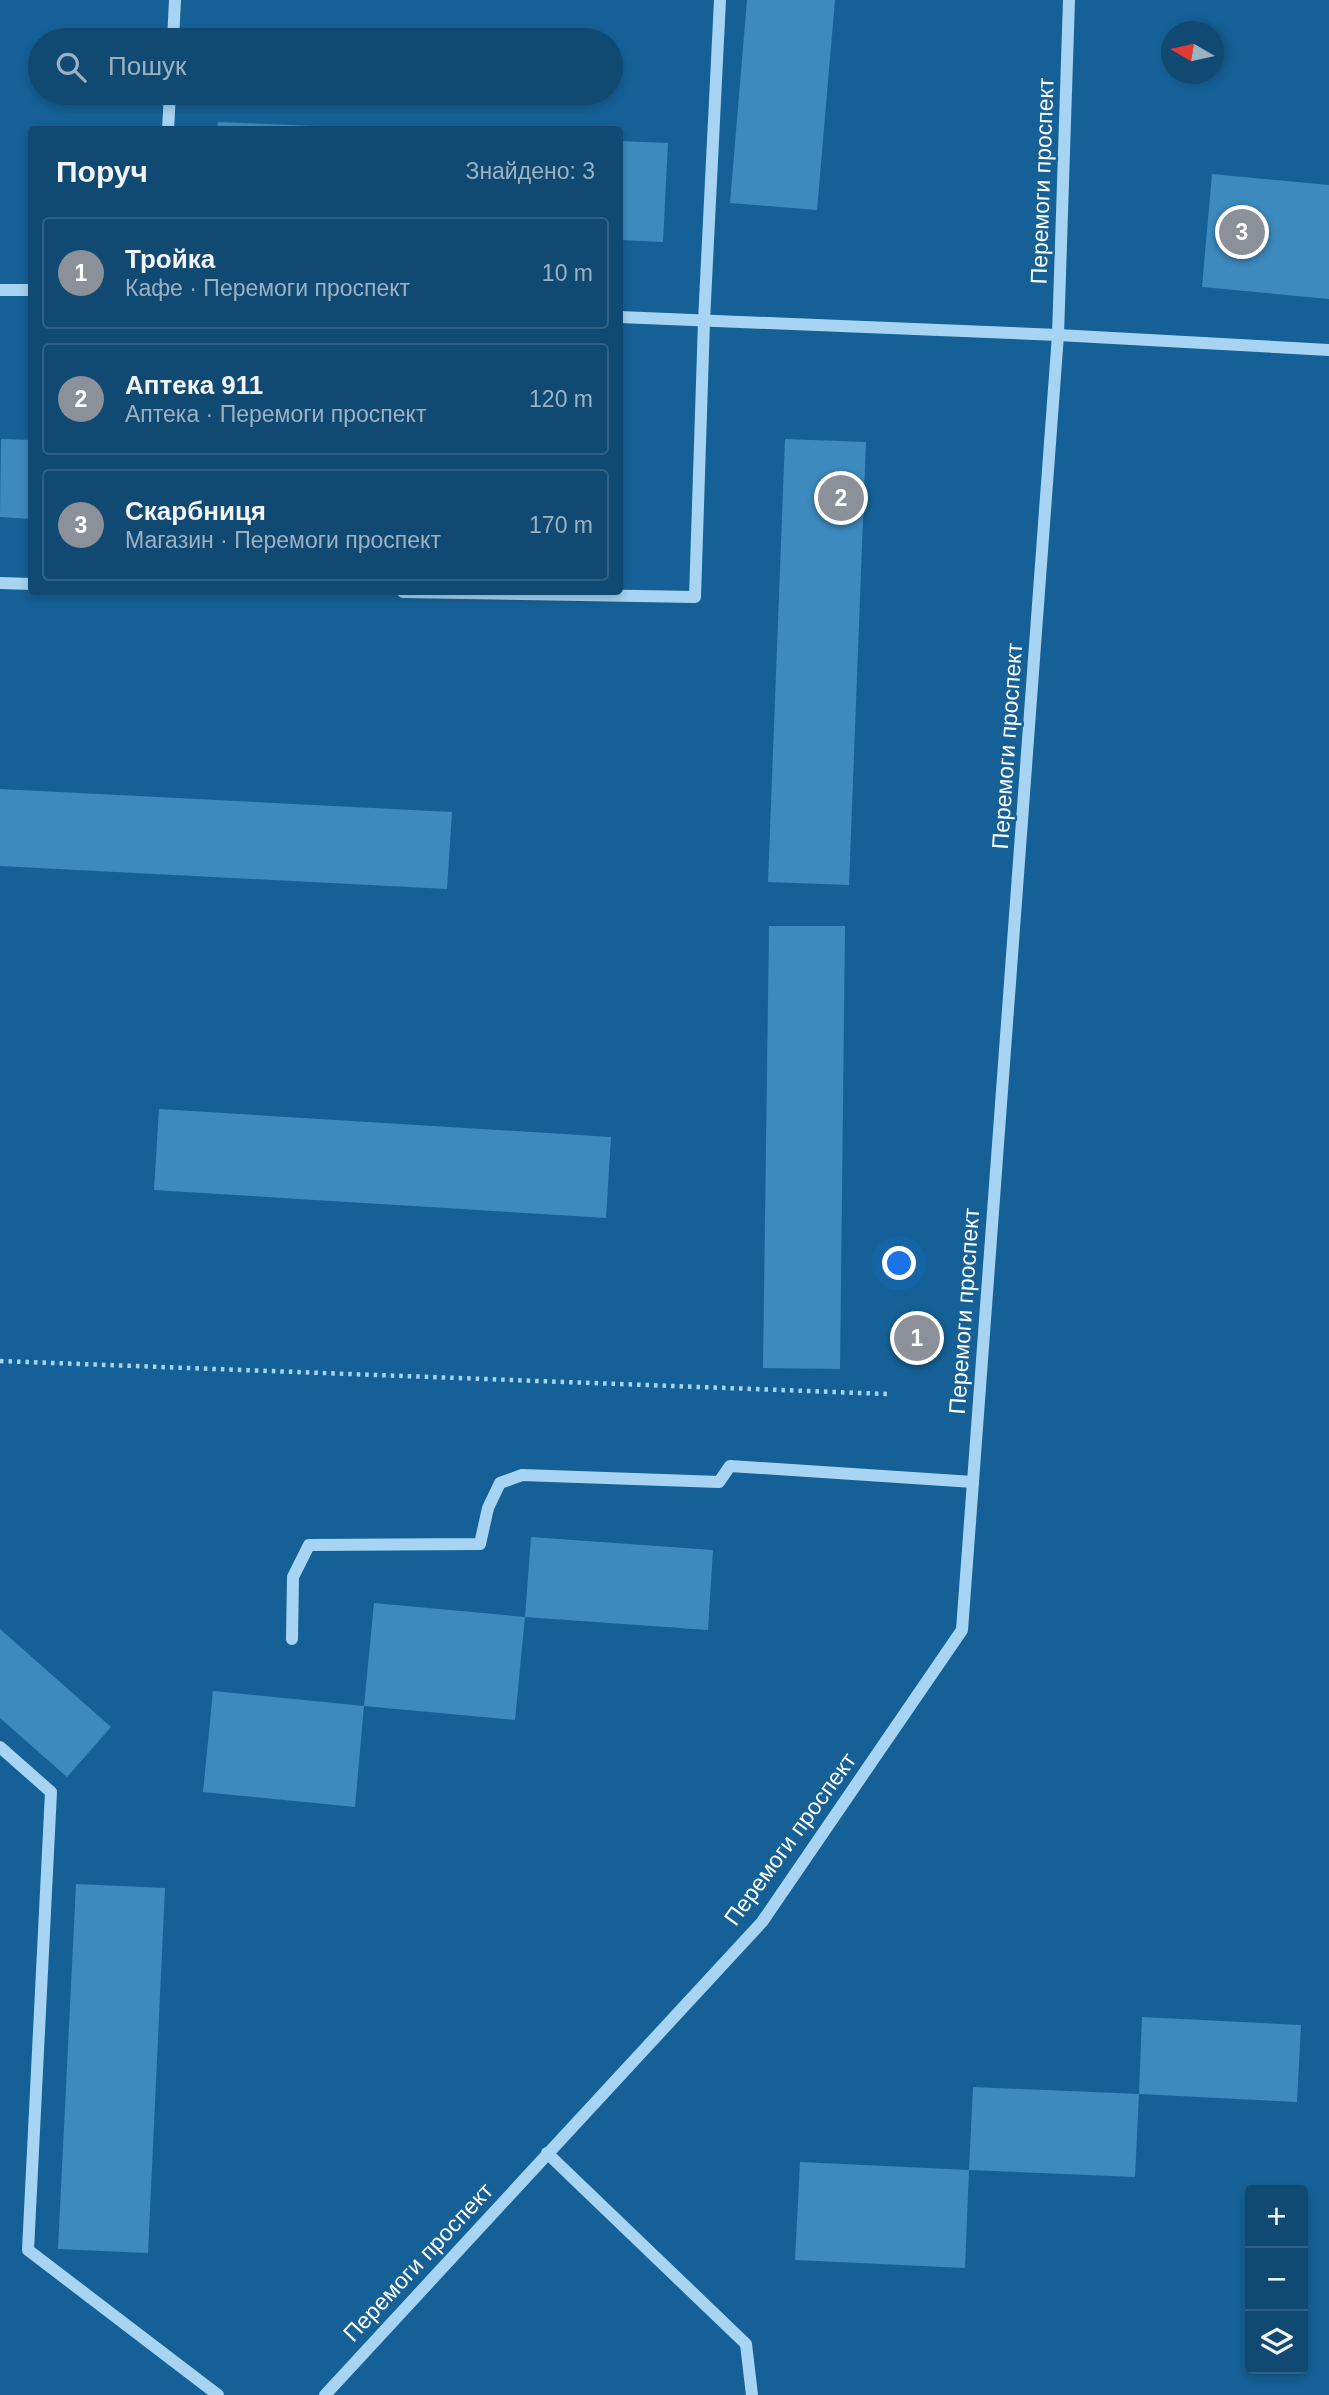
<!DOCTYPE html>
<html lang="uk">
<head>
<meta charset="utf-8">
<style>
	:root { --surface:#104971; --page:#1e5379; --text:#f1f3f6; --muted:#9cb2c3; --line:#306184; --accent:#8c9099 }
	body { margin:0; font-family:Helvetica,sans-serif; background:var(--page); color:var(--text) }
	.controls { position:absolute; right:21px; bottom:21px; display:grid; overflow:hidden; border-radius:7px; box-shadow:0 4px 10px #0003 }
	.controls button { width:63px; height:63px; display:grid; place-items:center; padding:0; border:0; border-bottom:2px solid var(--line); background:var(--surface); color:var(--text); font:35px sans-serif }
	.compass { position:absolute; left:1161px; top:21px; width:63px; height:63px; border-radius:50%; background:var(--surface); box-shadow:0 4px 10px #0003; rotate:279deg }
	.you { position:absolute; left:900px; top:1264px; width:24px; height:24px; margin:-18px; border:5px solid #fff; border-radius:50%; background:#1a73e8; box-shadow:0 0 0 10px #1a73e833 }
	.badge { display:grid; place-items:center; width:46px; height:46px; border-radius:50%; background:var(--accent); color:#fff; font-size:23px; font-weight:700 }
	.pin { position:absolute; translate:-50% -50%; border:4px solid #fff; box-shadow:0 2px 7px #0006 }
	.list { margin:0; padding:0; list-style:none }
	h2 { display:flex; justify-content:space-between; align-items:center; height:91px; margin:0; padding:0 28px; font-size:30px }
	h2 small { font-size:23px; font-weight:400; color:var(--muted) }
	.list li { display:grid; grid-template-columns:46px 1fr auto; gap:21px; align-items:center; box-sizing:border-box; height:112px; margin:0 14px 14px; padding:0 14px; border:2px solid var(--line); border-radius:7px }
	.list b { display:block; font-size:26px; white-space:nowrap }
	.list p { margin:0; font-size:23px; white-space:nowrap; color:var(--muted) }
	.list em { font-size:23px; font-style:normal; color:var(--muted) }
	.icon { flex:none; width:38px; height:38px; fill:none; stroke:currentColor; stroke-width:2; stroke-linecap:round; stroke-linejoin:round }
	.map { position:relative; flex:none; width:1329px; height:2395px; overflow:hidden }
	.search { position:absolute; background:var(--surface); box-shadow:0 4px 10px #0003; left:28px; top:28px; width:595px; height:77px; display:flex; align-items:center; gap:18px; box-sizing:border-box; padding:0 24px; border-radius:38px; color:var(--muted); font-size:26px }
	.panel { position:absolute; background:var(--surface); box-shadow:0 4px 10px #0003; left:28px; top:126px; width:595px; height:469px; border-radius:7px }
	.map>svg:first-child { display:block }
	.building { fill:#3d8abe }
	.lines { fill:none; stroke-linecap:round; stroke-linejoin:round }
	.path { stroke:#a7d4f2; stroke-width:4.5; stroke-dasharray:3.5 5; stroke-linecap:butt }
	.minor { stroke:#a7d4f2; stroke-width:12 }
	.labels { text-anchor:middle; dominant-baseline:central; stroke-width:5; stroke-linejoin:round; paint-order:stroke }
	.street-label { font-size:23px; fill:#fff; stroke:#156197 }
</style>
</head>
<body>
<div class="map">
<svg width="1329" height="2395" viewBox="0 0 1329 2395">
	<rect width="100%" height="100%" fill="#156197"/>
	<g class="building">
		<polygon points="747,0 835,0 817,210 730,203"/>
		<polygon points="218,122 340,127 340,130 217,130"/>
		<polygon points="620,141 668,143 663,242 620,240"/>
		<polygon points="1212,174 1329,185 1329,299 1202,287"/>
		<polygon points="1,439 32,440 32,519 0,517"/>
		<polygon points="785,439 866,442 849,885 768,882"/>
		<polygon points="0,789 452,812 447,889 0,866"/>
		<polygon points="769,926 845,926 840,1369 763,1368"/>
		<polygon points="159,1109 611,1137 606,1218 154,1190"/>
		<polygon points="531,1537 713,1550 708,1630 525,1617"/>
		<polygon points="374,1603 525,1617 515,1720 364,1706"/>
		<polygon points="0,1629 111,1727 67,1777 0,1718"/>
		<polygon points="213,1691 364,1706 355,1807 203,1792"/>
		<polygon points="76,1884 165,1888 148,2253 58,2249"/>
		<polygon points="1142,2017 1301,2025 1297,2102 1139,2094"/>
		<polygon points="973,2087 1139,2094 1135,2177 969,2170"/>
		<polygon points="800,2162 969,2170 965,2268 795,2260"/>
	</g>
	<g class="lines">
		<polyline class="path" points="0,1361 888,1394"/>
		<g class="minor">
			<polyline points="173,40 175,0"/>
			<polyline points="168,130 170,93"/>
			<polyline points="0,290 32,290"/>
			<polyline points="620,317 1058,335 1329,350"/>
			<polyline points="0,583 32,584"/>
			<polyline points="403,592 695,597 704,321 720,0"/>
			<polyline points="292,1639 293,1577 309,1545 480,1544 488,1508 500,1483 522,1475 719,1482 730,1466 973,1482"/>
			<polyline points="0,1747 51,1792 28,2250 218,2395"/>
			<polyline points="547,2153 746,2344 752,2395"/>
			<polyline points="325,2395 762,1922 962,1630 1058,335 1069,0"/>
		</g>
	</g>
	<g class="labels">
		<g class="street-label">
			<text transform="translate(1042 181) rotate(-88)">Перемоги проспект</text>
			<text transform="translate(1007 746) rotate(-86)">Перемоги проспект</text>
			<text transform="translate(964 1311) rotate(-86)">Перемоги проспект</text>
			<text transform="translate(790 1839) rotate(-54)">Перемоги проспект</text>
			<text transform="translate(418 2262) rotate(-47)">Перемоги проспект</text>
		</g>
	</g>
</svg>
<div class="controls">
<button>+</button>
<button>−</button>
<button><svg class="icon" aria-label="layers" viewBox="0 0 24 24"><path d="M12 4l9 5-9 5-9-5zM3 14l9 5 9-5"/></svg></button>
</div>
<svg class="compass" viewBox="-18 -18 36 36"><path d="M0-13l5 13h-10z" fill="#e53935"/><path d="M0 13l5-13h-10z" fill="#9cb2c3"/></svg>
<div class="you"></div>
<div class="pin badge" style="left:917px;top:1338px">1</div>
<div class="pin badge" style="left:841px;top:498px">2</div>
<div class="pin badge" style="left:1242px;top:232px">3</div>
<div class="search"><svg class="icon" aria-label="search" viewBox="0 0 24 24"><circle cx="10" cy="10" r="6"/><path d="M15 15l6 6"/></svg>Пошук</div>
<section class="panel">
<h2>Поруч<small>Знайдено: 3</small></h2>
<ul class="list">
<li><span class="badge">1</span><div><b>Тройка</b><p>Кафе · Перемоги проспект</p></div><em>10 m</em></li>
<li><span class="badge">2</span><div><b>Аптека 911</b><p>Аптека · Перемоги проспект</p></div><em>120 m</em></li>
<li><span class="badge">3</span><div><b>Скарбниця</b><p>Магазин · Перемоги проспект</p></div><em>170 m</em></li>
</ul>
</section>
</div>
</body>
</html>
